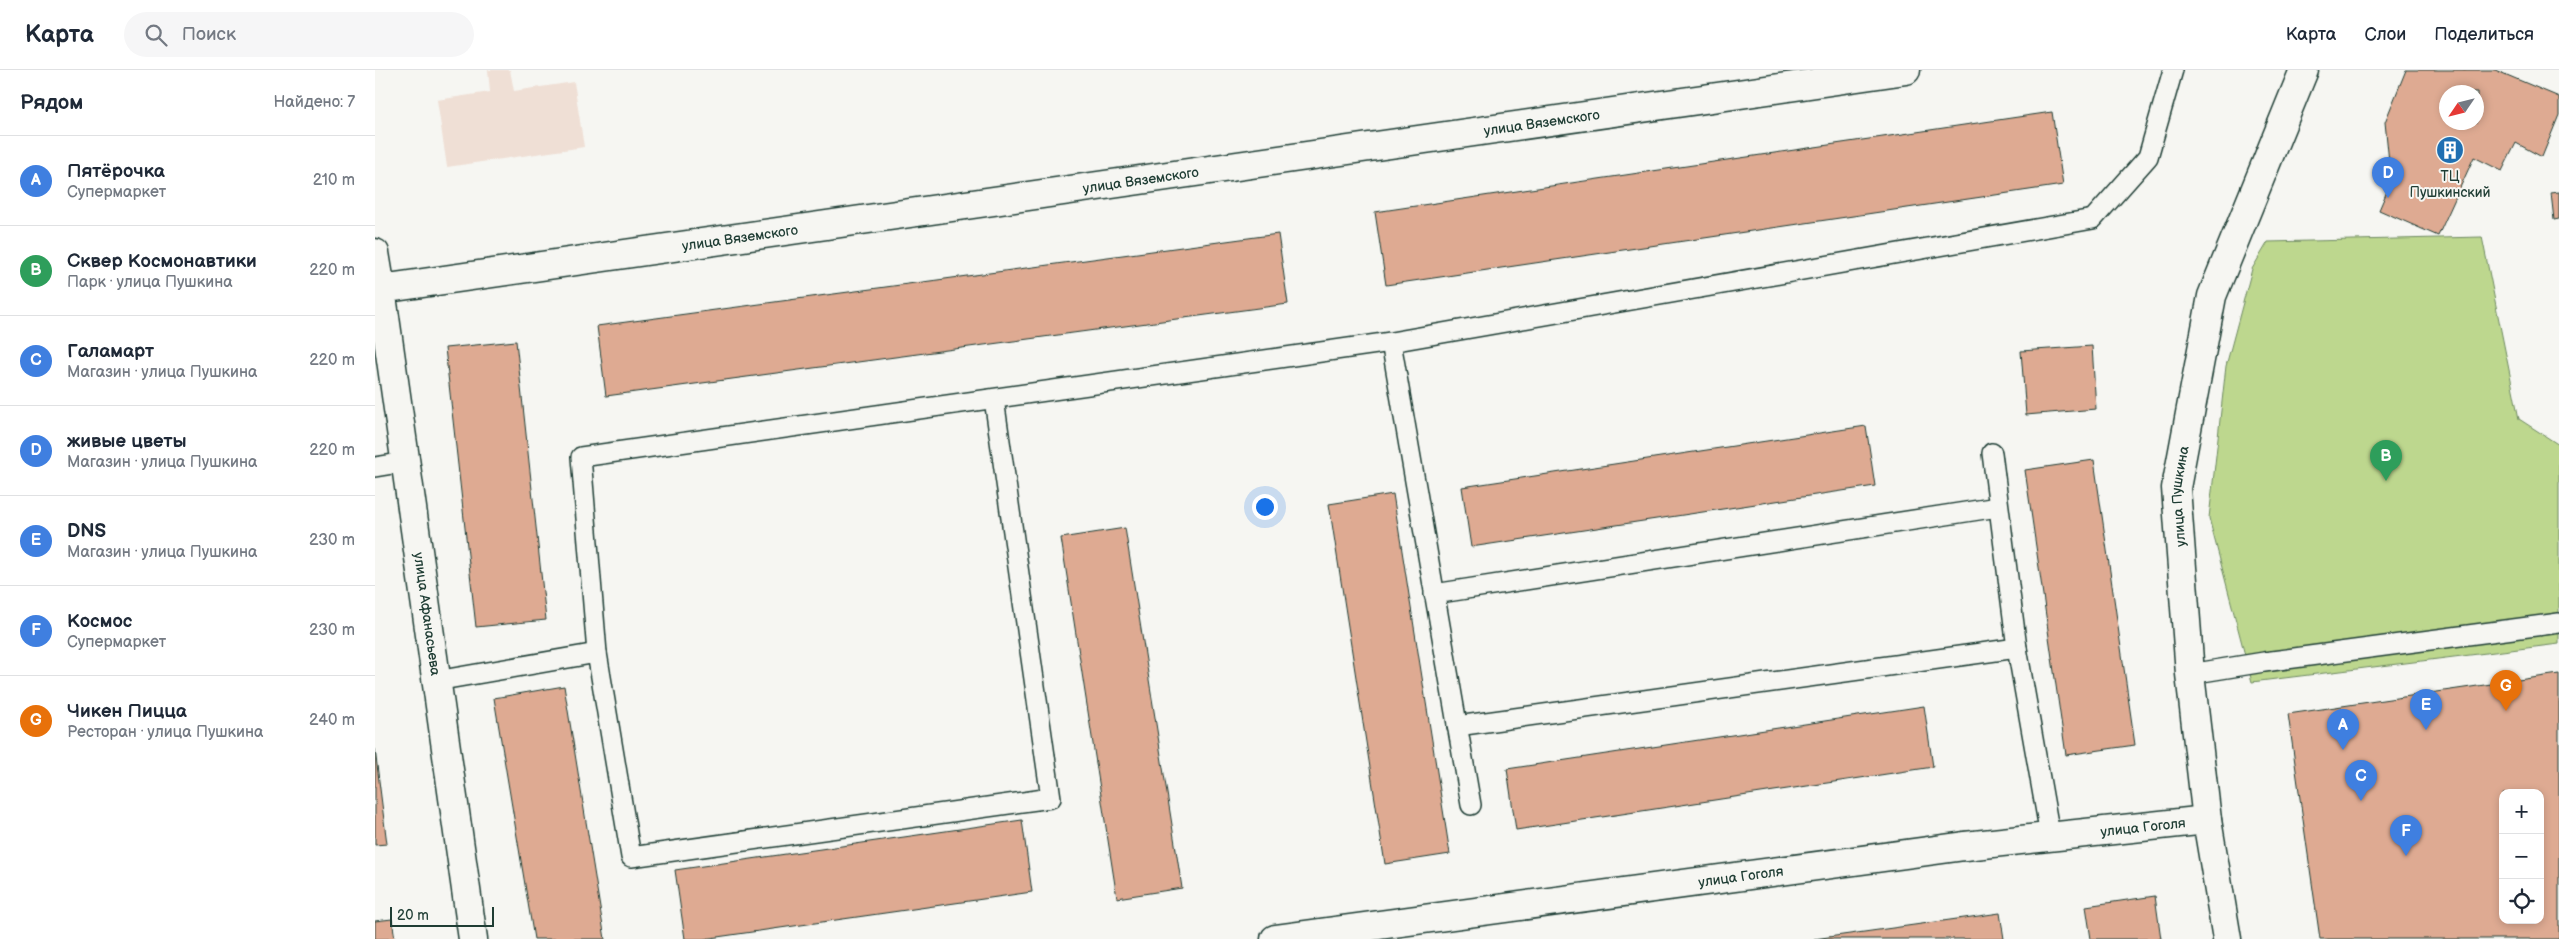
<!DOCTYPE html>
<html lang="ru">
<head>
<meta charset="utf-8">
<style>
	:root { --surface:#fff; --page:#f6f6f7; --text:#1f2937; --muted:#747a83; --line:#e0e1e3; --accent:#1f6fb2 }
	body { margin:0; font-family:"Balsamiq Sans",sans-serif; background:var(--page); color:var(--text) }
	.controls { position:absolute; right:15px; bottom:15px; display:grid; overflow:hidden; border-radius:10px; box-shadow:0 2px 8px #0003 }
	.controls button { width:45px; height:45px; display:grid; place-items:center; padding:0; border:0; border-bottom:1px solid var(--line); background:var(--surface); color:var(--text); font:25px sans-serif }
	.compass { position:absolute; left:2064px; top:15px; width:45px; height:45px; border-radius:50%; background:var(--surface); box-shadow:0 2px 8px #0003; rotate:235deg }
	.scale { position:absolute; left:15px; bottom:12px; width:104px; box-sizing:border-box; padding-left:5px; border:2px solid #1f3d34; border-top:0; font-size:14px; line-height:18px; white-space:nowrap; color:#1f3d34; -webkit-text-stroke:4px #f6f6f2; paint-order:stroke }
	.you { position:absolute; left:889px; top:436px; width:18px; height:18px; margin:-12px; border:4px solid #fff; border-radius:50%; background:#1a73e8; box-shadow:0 0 0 8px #1a73e833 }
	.badge { display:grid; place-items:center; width:32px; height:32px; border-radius:50%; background:var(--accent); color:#fff; font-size:16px; font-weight:700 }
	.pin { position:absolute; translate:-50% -41px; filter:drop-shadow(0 1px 2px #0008) }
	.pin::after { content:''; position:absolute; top:26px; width:18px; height:15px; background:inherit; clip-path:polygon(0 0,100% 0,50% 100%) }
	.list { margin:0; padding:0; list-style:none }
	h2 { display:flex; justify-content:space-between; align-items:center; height:65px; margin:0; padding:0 20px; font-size:21px }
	h2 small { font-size:16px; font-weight:400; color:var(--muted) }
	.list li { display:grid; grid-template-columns:32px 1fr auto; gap:15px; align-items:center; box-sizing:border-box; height:90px; padding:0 20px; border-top:1px solid var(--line) }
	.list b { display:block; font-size:19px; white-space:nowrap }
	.list p { margin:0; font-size:16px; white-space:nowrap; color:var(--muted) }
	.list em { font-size:16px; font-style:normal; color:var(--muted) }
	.icon { flex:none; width:28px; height:28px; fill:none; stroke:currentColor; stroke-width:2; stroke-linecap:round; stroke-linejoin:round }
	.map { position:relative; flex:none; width:2184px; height:869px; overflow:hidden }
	header { display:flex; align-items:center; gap:30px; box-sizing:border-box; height:70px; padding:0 25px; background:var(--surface); border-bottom:1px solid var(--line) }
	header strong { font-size:24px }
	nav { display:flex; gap:28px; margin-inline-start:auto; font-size:18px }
	.search { width:350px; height:45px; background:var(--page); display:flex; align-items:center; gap:12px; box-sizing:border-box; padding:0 18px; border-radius:28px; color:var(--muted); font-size:19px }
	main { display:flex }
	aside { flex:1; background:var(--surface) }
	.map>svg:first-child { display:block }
	.built { fill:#efdfd5 }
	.green { fill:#bdd78e; stroke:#6e8a61 }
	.building { fill:#deaa92; stroke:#1f3d34; fill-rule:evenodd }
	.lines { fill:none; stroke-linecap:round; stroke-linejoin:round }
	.service-casing { stroke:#1f3d34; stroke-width:22 }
	.pedestrian-casing { stroke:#1f3d34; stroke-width:31 }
	.minor-casing { stroke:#1f3d34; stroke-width:31 }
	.tertiary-casing { stroke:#1f3d34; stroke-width:31 }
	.secondary-casing { stroke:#1f3d34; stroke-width:31 }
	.service { stroke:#f6f6f2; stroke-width:19 }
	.pedestrian { stroke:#f6f6f2; stroke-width:28 }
	.minor { stroke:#f6f6f2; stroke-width:28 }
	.tertiary { stroke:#f6f6f2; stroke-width:28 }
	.secondary { stroke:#f6f6f2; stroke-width:28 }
	.labels { text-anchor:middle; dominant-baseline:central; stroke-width:4; stroke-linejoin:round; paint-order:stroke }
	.street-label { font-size:14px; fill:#1f3d34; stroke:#f6f6f2 }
	.poi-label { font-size:14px; fill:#1f3d34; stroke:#f6f6f2 }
</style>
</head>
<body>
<header>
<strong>Карта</strong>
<div class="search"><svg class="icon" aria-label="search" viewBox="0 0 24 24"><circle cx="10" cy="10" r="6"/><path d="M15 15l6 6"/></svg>Поиск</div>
<nav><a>Карта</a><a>Слои</a><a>Поделиться</a></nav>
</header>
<main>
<aside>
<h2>Рядом<small>Найдено: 7</small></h2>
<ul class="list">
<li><span class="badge" style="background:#3f7fe0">A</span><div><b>Пятёрочка</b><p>Супермаркет</p></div><em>210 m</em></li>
<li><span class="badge" style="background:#2e9e5b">B</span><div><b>Сквер Космонавтики</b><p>Парк · улица Пушкина</p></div><em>220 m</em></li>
<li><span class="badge" style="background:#3f7fe0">C</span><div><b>Галамарт</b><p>Магазин · улица Пушкина</p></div><em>220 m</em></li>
<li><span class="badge" style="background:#3f7fe0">D</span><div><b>живые цветы</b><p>Магазин · улица Пушкина</p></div><em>220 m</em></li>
<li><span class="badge" style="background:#3f7fe0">E</span><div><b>DNS</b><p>Магазин · улица Пушкина</p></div><em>230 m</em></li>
<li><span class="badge" style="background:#3f7fe0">F</span><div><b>Космос</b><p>Супермаркет</p></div><em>230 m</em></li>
<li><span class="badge" style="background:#e8710a">G</span><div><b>Чикен Пицца</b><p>Ресторан · улица Пушкина</p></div><em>240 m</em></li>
</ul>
</aside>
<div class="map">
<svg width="2184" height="869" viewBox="0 0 2184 869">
	<rect width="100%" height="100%" fill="#f6f6f2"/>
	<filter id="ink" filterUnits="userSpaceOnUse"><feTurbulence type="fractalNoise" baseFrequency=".02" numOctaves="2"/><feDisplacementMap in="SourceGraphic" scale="10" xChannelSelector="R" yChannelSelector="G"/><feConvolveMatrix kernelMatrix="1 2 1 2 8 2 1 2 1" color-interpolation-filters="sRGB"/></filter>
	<g filter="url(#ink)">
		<polygon class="built" points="113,0 135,0 139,21 199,12 209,77 72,97 62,30 115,22"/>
		<polygon class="green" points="2107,167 2144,349 2184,375 2184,574 1877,612 1834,448 1851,296 1877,199 1893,172"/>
		<g class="building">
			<path d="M2031 0H2120L2184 27V45L2167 87 2141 73 2127 101 2099 87 2063 166 2004 140 2016 112 2010 52ZM2072 22H2102V52H2072Z"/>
			<polygon points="1677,42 1688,115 1011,215 1000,142"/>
			<polygon points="2184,122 2184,149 2179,150 2176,123"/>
			<polygon points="903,164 913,234 231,326 222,256"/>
			<polygon points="141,271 171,550 101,557 70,278"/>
			<polygon points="1717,276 1721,339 1651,345 1646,281"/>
			<polygon points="1491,356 1500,416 1096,477 1087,417"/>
			<polygon points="1719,390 1760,675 1691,685 1650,400"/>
			<polygon points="1018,424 1075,784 1010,794 954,434"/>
			<polygon points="750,458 807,818 742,828 686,468"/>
			<path d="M2184 604V869H1945L1913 644ZM2128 723H2165V850H2128Z"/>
			<polygon points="189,616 230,869 159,869 119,628"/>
			<polygon points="1549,636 1558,697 1141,760 1132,699"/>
			<polygon points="0,679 12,774 0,775"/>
			<polygon points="647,750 657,822 328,869 310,869 300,800"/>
			<polygon points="1780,826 1786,869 1716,869 1711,836"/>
			<polygon points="1625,843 1629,869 1439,869"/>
			<polygon points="17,849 20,869 0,869 0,851"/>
		</g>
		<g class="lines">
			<g class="service-casing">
				<g id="service">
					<polyline points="1016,272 1096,735"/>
					<polyline points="1617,383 1642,578 1675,765"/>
					<polyline points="0,397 30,392"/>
					<polyline points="1059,524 1623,437"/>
					<polyline points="222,583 206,387 1016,272 1718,149 1773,87 1798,0"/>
					<polyline points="1815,604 1889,592 2184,553"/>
					<polyline points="61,611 222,583 256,787 676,728 619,329"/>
					<polyline points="1082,656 1642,578"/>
				</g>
			</g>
			<g class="pedestrian-casing">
				<g id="pedestrian">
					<path id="s1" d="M900 869 1590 776"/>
				</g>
			</g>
			<g class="minor-casing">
				<g id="minor">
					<polyline points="0,183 6,219 0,220"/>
					<path id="s2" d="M1590 776 1832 750"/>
				</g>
			</g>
			<g class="tertiary-casing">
				<g id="tertiary">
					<path id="s3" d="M98 869 6 219 1531 0"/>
				</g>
			</g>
			<g class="secondary-casing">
				<g id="secondary">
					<path id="s4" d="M1852 869 1832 750 1815 604 1801 418 1837 226 1929 0"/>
				</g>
			</g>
			<use href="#service" class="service"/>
			<use href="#pedestrian" class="pedestrian"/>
			<use href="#minor" class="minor"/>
			<use href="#tertiary" class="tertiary"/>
			<use href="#secondary" class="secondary"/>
		</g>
	</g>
	<defs>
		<g id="building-disc" transform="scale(1.4375)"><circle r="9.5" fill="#1f6fb2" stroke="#f6f6f2"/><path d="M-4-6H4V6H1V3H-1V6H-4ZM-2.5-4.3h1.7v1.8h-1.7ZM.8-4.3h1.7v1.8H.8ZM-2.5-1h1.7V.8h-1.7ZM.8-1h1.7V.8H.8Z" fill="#fff"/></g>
	</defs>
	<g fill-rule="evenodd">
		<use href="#building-disc" x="2075" y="80"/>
	</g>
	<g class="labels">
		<g class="street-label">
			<text stroke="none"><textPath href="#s3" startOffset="1829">улица Вяземского</textPath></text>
			<text stroke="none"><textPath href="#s3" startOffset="1424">улица Вяземского</textPath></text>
			<text stroke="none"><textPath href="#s3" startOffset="1019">улица Вяземского</textPath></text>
			<text stroke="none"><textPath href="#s4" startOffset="446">улица Пушкина</textPath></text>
			<text transform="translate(52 544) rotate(82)">улица Афанасьева</text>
			<text stroke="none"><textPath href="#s2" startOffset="179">улица Гоголя</textPath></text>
			<text stroke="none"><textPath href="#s1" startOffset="470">улица Гоголя</textPath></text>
		</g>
		<g class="poi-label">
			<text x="2075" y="106">ТЦ<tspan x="2075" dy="16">Пушкинский</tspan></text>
		</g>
	</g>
</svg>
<div class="controls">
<button>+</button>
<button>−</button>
<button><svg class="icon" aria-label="locate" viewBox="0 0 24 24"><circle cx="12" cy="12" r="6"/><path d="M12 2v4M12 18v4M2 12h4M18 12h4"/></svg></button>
</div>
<svg class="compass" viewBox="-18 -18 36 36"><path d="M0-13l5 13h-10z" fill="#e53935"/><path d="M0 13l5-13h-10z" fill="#747a83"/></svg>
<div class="scale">20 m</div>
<div class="you"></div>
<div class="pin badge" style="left:1968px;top:680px;background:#3f7fe0">A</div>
<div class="pin badge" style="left:2011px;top:411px;background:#2e9e5b">B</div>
<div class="pin badge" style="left:1986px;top:731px;background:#3f7fe0">C</div>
<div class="pin badge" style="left:2013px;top:128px;background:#3f7fe0">D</div>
<div class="pin badge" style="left:2051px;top:660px;background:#3f7fe0">E</div>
<div class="pin badge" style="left:2031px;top:786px;background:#3f7fe0">F</div>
<div class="pin badge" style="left:2131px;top:641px;background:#e8710a">G</div>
</div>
</main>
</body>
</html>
